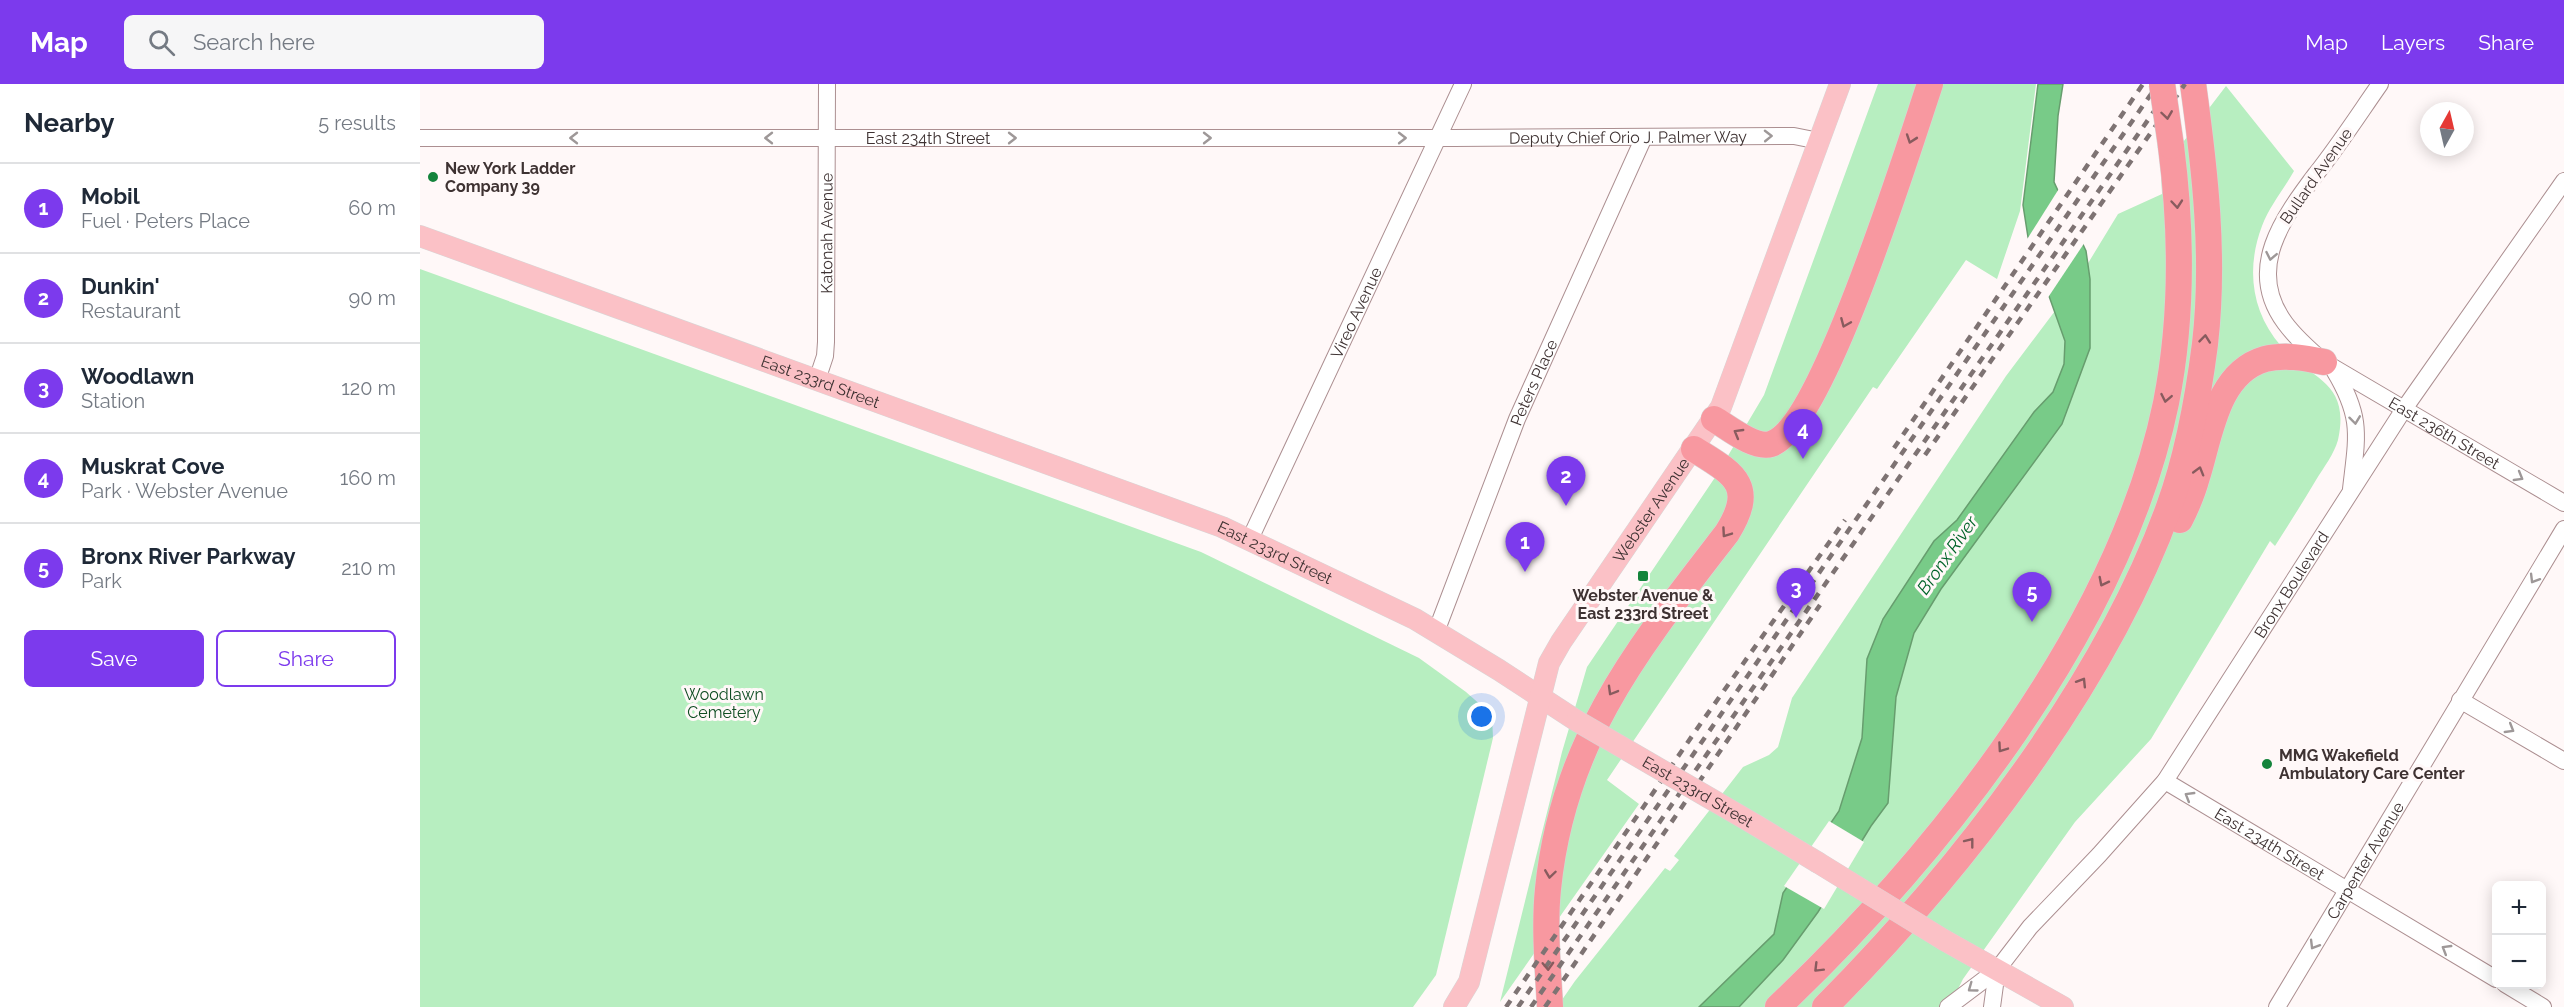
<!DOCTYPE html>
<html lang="en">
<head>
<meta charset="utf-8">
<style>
	:root { --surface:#fff; --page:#f6f6f7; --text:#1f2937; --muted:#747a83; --line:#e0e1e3; --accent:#7c3aed }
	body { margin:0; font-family:Raleway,sans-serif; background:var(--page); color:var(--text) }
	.controls { position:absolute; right:18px; bottom:18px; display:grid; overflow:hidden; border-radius:9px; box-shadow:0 3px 15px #0003 }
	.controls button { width:54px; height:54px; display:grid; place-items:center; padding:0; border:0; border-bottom:2px solid var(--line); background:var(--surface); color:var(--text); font:30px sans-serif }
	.compass { position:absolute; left:2000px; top:18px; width:54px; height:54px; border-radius:50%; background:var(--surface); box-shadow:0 3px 15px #0003; rotate:8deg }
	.you { position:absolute; left:1062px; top:633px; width:21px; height:21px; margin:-15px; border:4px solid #fff; border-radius:50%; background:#1a73e8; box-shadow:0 0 0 9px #1a73e833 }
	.badge { display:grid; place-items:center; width:39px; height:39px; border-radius:50%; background:var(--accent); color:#fff; font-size:20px; font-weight:700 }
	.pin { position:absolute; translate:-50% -50px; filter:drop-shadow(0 2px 3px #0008) }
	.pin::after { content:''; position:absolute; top:32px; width:21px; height:18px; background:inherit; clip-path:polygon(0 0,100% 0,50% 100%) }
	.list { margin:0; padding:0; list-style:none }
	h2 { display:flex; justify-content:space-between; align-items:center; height:78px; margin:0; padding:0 24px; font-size:26px }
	h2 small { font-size:20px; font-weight:400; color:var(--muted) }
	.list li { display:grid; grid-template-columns:39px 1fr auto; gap:18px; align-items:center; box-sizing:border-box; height:90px; padding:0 24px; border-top:2px solid var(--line) }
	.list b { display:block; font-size:22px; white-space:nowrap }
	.list p { margin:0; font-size:20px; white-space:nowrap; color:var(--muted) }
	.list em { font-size:20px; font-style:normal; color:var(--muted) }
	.actions { display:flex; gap:12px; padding:18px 24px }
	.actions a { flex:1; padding:14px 0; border:2px solid var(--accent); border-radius:9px; text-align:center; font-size:21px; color:var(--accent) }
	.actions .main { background:var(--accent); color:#fff }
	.icon { flex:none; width:33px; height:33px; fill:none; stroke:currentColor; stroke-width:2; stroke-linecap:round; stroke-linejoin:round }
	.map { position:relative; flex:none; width:2144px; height:923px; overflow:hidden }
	header { display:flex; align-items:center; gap:36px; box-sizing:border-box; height:84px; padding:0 30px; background:var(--accent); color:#fff }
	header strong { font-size:28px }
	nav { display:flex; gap:33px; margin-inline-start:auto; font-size:21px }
	.search { width:420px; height:54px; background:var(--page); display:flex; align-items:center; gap:15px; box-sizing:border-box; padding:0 21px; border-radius:9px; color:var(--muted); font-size:22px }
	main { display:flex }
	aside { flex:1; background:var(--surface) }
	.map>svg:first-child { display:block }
	.green { fill:#b7eec0 }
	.water { fill:#78cb88; stroke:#679d6e; stroke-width:1.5 }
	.pier { fill:#fff8f8 }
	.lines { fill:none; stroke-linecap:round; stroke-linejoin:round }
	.minor-casing { stroke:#ac8f91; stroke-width:18 }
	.major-casing { stroke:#d8d6d6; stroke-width:22 }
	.highway-casing { stroke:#d8d6d6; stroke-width:27 }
	.minor { stroke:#fff; stroke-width:16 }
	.major { stroke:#fbc1c6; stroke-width:21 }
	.highway { stroke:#f898a0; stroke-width:26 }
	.rail { stroke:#7e7373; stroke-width:4.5; stroke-dasharray:8 8; stroke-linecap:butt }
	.major-bridge-casing { stroke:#d8d6d6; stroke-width:22; stroke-linecap:butt }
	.highway-bridge-casing { stroke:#d8d6d6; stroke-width:27; stroke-linecap:butt }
	.major-bridge { stroke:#fbc1c6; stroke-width:21 }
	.highway-bridge { stroke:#f898a0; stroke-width:26 }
	.oneway { stroke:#885b5e }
	.oneway2 { stroke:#9e9898 }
	.poi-dot { fill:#14843c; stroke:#fff8f8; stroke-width:2 }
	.labels { text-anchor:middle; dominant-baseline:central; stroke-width:6; stroke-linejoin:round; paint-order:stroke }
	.street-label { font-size:16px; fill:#3e3232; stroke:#fff8f8 }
	.poi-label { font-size:16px; font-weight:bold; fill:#3e3232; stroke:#fff8f8; text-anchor:start }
	.park-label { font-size:16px; fill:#0f4d22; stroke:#fff8f8 }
	.water-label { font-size:18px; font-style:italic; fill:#006429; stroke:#fff8f8 }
</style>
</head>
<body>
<header>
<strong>Map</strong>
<div class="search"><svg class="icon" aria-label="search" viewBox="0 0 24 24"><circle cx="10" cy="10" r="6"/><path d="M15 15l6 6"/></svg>Search here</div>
<nav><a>Map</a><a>Layers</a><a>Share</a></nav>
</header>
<main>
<aside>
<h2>Nearby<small>5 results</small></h2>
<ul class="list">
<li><span class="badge">1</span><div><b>Mobil</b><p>Fuel · Peters Place</p></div><em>60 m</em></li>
<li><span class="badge">2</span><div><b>Dunkin'</b><p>Restaurant</p></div><em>90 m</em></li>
<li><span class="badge">3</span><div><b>Woodlawn</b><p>Station</p></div><em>120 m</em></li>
<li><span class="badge">4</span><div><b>Muskrat Cove</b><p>Park · Webster Avenue</p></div><em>160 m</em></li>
<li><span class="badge">5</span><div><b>Bronx River Parkway</b><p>Park</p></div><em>210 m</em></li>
</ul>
<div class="actions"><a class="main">Save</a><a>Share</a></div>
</aside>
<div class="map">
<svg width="2144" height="923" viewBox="0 0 2144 923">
	<rect width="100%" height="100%" fill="#fff8f8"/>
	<g class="green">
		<polygon points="1458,0 1616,0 1600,127 1577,195 1546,176 1457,305 1453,303 1187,696 1219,720 1080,918 1142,668 1167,583 1296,392 1344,311"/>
		<path d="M1806 2 1874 87C1864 105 1849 123 1842 142 1826 184 1831 228 1861 262 1890 296 1931 296 1918 356 1914 370 1904 383 1896 396 1883 418 1869 440 1855 462L1850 457 1731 655 1655 738 1543 895 1529 923H1137L1155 897 1245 784 1250 787 1259 776 1254 772 1323 683 1349 671 1358 663 1372 614 1586 292 1656 199 1698 130 1742 110 1741 87Z"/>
		<polygon points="0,185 781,468 999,574 1046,608 1072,631 1073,654 1016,891 993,923 0,923"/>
	</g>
	<polygon class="water" points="1618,0 1643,0 1638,32 1634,98 1666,167 1670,195 1670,264 1642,340 1521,505 1494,549 1476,613 1468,719 1451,742 1398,828 1363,876 1319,923 1279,923 1354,850 1363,809 1419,727 1442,654 1447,575 1463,535 1514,457 1537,436 1614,328 1633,308 1644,280 1645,257 1608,153 1603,121"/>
	<g class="pier">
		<polygon points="1640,103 1665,158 1627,215 1606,157"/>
		<polygon points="1409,737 1444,758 1404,825 1364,802"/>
	</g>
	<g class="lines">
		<g class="minor-casing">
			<g id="minor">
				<path id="s1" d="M1960 0C1939 30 1919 61 1896 90 1863 134 1825 185 1865 239 1876 254 1890 266 1904 278L2144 419"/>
				<path id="s2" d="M0 54H1033L1374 52 1399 57"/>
				<path d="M1914 286C1943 334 1937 352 1931 405"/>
				<path id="s3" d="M397 296 405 272 406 258 407 0"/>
				<path id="s4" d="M830 455 1043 0"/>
				<path id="s5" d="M1016 548 1097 335 1224 53"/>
				<polyline points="2040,616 2144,677"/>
				<path id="s6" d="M1745 697 2076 895"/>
				<polyline points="2085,900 2123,923"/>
				<path id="s7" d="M1528 923 1577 886 1610 843 1679 771 1745 697 1984 325 2144 97"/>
				<polyline points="1572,923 1577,886"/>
				<path id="s8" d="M1857 923 2144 445"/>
			</g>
		</g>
		<g class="major-casing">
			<g id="major">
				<path id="s9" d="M0 152 802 443 995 535 1079 586 1157 637"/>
				<polyline points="1334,740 1397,778"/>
				<polyline points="1524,856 1643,923"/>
				<path id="s10" d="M1034 923 1049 898 1129 579 1141 558 1301 323 1420 0"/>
			</g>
		</g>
		<g class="highway-casing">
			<g id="highway">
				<path d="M1294 335C1308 343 1334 365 1351 360 1403 343 1490 59 1510 0"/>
				<path d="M1760 436C1767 422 1773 408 1777 393 1790 353 1796 289 1845 275 1864 270 1885 274 1904 278"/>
				<path d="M1130 923C1128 884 1124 844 1128 805 1143 655 1219 563 1307 449 1337 401 1314 390 1274 365"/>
				<path d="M1358 923C1521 768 1700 543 1746 319 1763 233 1762 148 1751 62"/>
				<path d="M1405 923C1539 788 1684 603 1749 423 1768 371 1778 315 1785 260 1795 173 1785 86 1773 0"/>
			</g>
		</g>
		<use href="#minor" class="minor"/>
		<use href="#major" class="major"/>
		<use href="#highway" class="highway"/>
		<g class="rail">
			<polyline points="1474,364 1723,0"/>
			<polyline points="1505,371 1765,0"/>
			<polyline points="1086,923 1281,639 1425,436"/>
			<polyline points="1098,923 1738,0"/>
			<polyline points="1111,923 1753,0"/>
			<polyline points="1125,923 1400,521"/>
		</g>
		<g class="major-bridge-casing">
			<g id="major-bridge">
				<path id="s11" d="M1157 637 1334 740"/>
				<polyline points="1397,778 1524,856"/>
			</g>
		</g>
		<g class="highway-bridge-casing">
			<polyline id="highway-bridge" points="1742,0 1751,62"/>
		</g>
		<use href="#major-bridge" class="major-bridge"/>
		<use href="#highway-bridge" class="highway-bridge"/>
	</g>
	<defs><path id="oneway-chevron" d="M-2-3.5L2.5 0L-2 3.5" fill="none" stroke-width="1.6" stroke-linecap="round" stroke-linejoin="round" transform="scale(1.5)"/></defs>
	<g class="oneway">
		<use href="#oneway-chevron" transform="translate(1747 31) rotate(82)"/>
		<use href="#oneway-chevron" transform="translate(1491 55) rotate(109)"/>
		<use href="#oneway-chevron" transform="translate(1757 120) rotate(85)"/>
		<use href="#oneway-chevron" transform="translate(1425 239) rotate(113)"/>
		<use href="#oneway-chevron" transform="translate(1785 255) rotate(-84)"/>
		<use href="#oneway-chevron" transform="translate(1746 314) rotate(101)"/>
		<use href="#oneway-chevron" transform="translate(1318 349) rotate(-150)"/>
		<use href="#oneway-chevron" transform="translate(1779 387) rotate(-74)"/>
		<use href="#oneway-chevron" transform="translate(1306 449) rotate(125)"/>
		<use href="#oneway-chevron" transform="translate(1683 498) rotate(117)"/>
		<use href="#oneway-chevron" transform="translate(1662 598) rotate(-58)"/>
		<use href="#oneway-chevron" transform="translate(1192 607) rotate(120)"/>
		<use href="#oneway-chevron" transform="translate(1582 664) rotate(125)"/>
		<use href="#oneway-chevron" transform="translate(1550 758) rotate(-52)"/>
		<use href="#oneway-chevron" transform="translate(1130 790) rotate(98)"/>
		<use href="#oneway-chevron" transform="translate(1128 882) rotate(88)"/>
		<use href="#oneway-chevron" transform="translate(1398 884) rotate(135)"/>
	</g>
	<g class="oneway2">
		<use href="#oneway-chevron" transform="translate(1348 52) rotate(-1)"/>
		<use href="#oneway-chevron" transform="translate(154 54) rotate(-180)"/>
		<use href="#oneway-chevron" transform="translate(349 54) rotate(-180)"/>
		<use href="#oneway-chevron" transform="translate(592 54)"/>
		<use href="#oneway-chevron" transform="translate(787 54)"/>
		<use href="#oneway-chevron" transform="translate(982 54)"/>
		<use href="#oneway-chevron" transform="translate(1851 172) rotate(101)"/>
		<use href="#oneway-chevron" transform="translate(1935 336) rotate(83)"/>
		<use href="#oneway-chevron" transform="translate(2099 393) rotate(30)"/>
		<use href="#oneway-chevron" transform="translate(2114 495) rotate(121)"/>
		<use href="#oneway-chevron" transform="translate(2090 645) rotate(31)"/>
		<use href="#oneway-chevron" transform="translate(1769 712) rotate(-149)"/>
		<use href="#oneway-chevron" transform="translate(1894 861) rotate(121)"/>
		<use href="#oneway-chevron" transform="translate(2026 865) rotate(-149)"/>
		<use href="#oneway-chevron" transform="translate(1552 904) rotate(144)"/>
	</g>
	<g class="poi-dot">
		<circle cx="13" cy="93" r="6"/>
		<rect x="1217" y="486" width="12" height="12" rx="3"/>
		<circle cx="1847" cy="680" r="6"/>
	</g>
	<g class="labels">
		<g class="street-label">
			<text stroke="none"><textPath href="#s2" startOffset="1208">Deputy Chief Orio J. Palmer Way</textPath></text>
			<text stroke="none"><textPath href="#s2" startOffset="508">East 234th Street</textPath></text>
			<text transform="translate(1896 92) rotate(-55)">Bullard Avenue</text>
			<text stroke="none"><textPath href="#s3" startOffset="148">Katonah Avenue</textPath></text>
			<text stroke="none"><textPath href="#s4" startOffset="250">Vireo Avenue</textPath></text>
			<text stroke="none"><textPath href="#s9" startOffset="426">East 233rd Street</textPath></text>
			<text stroke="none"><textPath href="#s5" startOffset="268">Peters Place</textPath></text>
			<text stroke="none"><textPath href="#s1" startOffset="471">East 236th Street</textPath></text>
			<text stroke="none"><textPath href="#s10" startOffset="542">Webster Avenue</textPath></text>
			<text stroke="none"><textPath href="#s9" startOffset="912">East 233rd Street</textPath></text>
			<text stroke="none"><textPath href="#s7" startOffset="548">Bronx Boulevard</textPath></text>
			<text stroke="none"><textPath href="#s11" startOffset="140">East 233rd Street</textPath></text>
			<text stroke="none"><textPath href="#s6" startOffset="122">East 234th Street</textPath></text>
			<text stroke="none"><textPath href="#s8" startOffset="171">Carpenter Avenue</textPath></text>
		</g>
		<g class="poi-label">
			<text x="25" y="84">New York Ladder<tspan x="25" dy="18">Company 39</tspan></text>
			<text x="1223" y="511" text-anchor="middle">Webster Avenue &amp;<tspan x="1223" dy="18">East 233rd Street</tspan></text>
			<text x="1859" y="671">MMG Wakefield<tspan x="1859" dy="18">Ambulatory Care Center</tspan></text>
		</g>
		<g class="park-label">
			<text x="304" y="610">Woodlawn<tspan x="304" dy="18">Cemetery</tspan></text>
		</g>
		<g class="water-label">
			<text transform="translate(1527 471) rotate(-55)">Bronx River</text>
		</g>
	</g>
</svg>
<div class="controls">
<button>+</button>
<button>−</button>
</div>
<svg class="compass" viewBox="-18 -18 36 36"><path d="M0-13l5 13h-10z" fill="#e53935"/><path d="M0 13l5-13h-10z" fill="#747a83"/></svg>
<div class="you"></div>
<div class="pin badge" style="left:1105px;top:488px">1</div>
<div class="pin badge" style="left:1146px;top:422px">2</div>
<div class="pin badge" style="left:1376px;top:534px">3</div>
<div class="pin badge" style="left:1383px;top:375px">4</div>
<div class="pin badge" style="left:1612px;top:538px">5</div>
</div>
</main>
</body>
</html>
